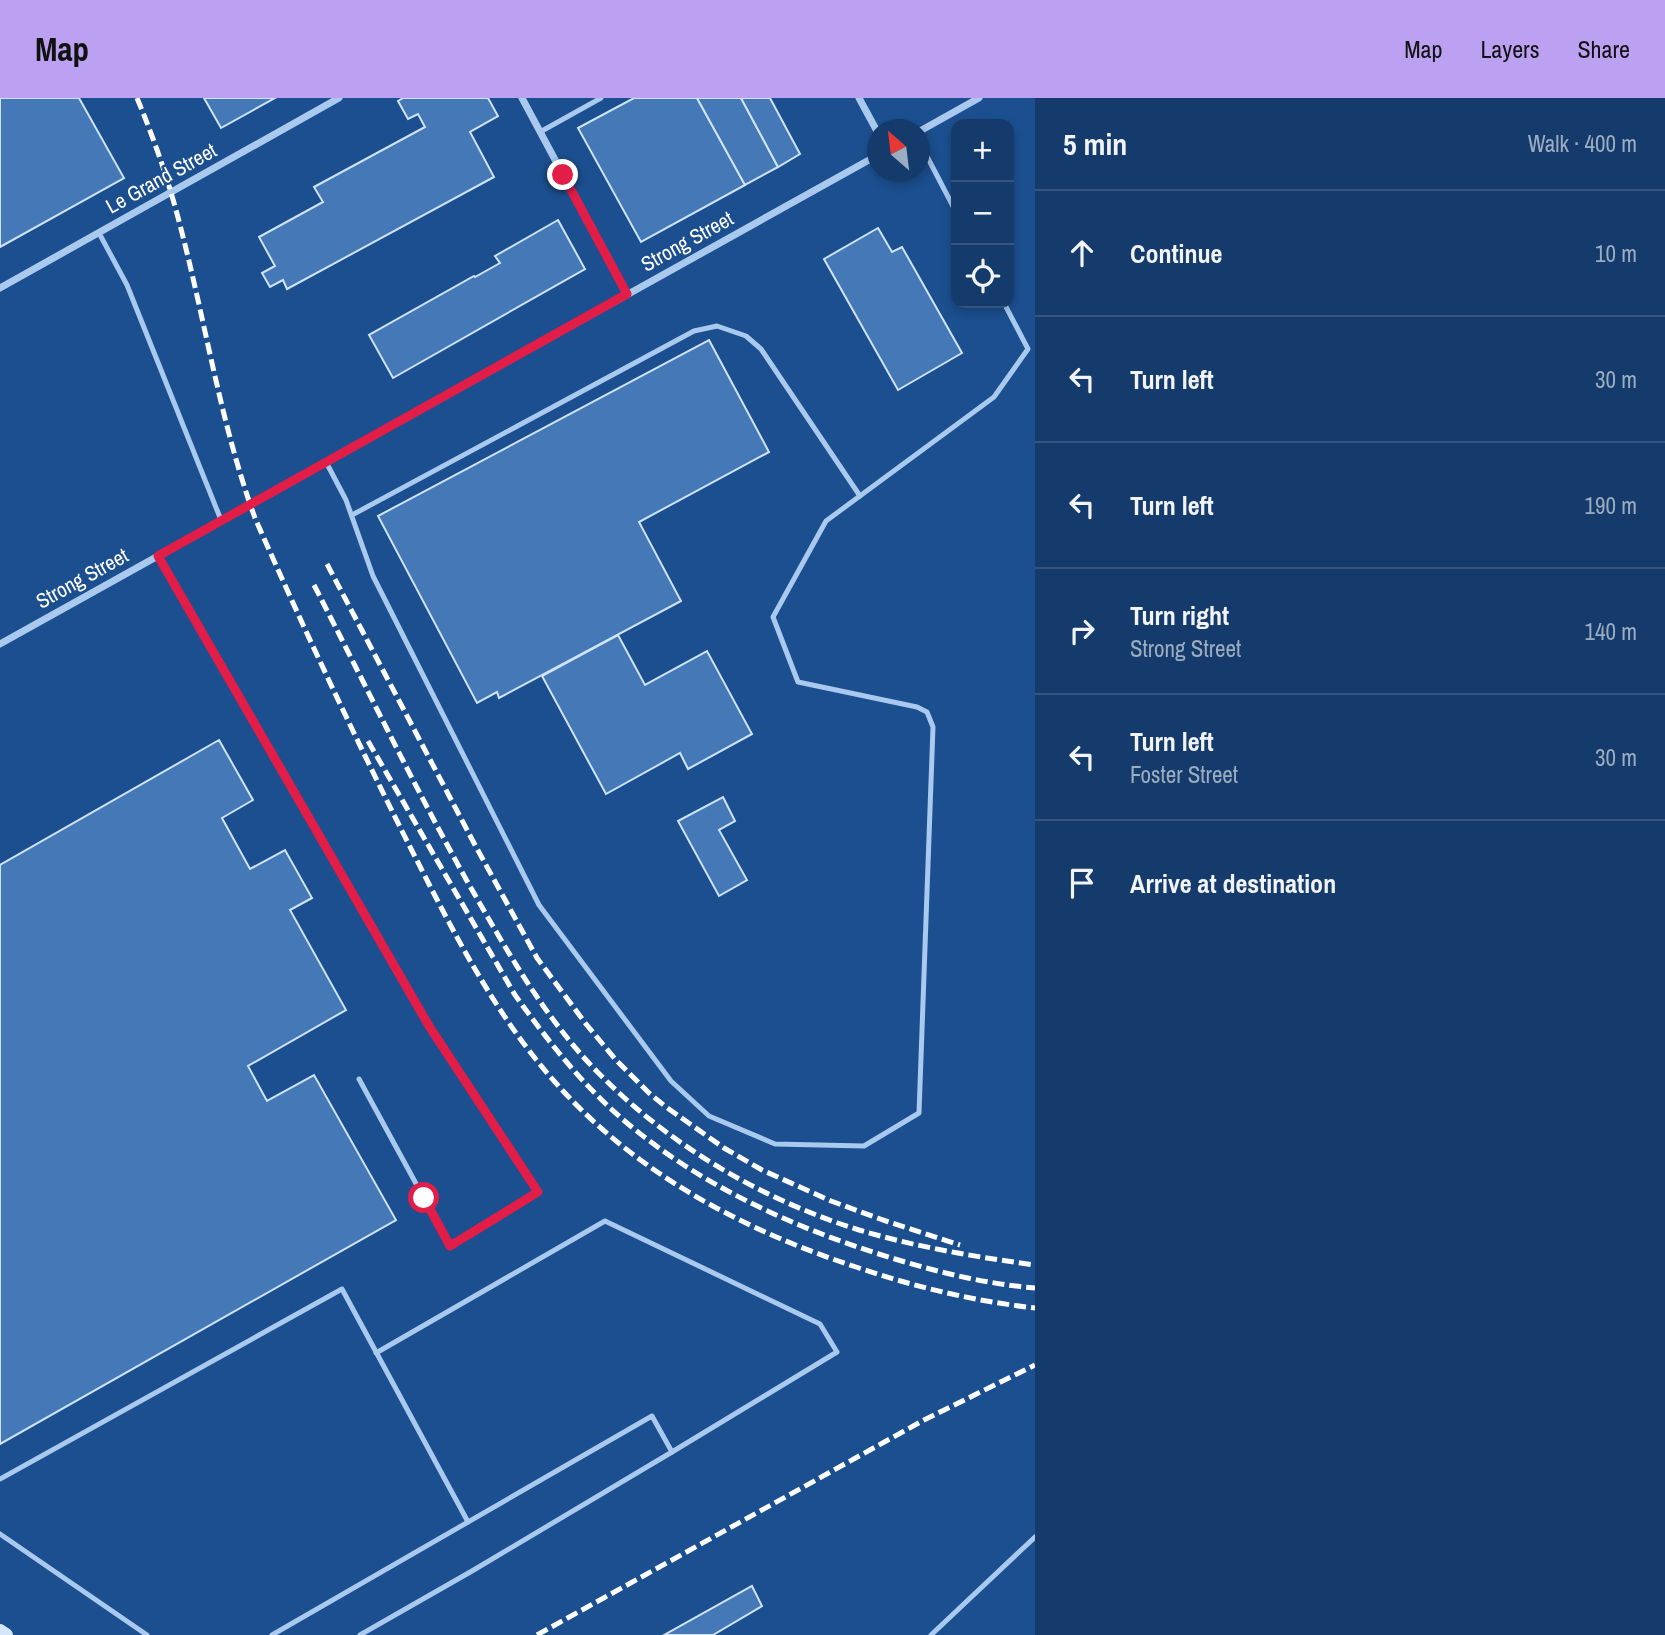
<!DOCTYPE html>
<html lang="en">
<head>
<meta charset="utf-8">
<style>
	:root { --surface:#143b6b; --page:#1d4271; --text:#f1f3f6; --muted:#9dadc1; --line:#33557e; --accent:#bca0f2 }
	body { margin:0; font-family:"Archivo Narrow",sans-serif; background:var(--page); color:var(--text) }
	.controls { position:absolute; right:21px; top:21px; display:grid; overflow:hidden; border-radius:14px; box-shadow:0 4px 10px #0003 }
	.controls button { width:63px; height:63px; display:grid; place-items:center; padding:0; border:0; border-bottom:2px solid var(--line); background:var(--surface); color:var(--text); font:35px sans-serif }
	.compass { position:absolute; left:867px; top:21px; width:63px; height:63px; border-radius:50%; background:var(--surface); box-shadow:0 4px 10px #0003; rotate:332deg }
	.stop { position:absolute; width:21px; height:21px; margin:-16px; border:5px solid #e11d48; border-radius:50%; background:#fff }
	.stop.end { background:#e11d48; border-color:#fff; box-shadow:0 2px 7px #0008 }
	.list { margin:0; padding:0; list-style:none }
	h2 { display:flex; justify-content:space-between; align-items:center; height:91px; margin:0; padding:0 28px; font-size:30px }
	h2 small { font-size:23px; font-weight:400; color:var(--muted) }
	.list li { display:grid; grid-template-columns:46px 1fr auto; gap:21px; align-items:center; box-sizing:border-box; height:126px; padding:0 28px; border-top:2px solid var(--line) }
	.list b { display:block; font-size:26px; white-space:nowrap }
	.list p { margin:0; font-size:23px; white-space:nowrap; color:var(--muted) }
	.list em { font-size:23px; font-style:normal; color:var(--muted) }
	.icon { flex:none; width:38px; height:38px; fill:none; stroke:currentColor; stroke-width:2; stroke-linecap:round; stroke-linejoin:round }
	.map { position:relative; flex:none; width:1035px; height:1537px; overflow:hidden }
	header { display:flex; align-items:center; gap:42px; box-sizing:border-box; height:98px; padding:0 35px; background:var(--accent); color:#111 }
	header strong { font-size:33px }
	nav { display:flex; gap:38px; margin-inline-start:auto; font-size:24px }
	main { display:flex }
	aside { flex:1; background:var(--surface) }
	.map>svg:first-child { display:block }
	.building { fill:#4478b7; stroke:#cfe3fa; stroke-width:2 }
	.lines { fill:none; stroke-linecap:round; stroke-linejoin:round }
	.lane { stroke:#a9c9ee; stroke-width:5 }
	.street { stroke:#a9c9ee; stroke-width:7 }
	.secondary { stroke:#d6e6fa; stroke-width:14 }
	.rail { stroke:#fff; stroke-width:5; stroke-dasharray:12 5; stroke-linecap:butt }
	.route { stroke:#e11d48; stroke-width:9 }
	.labels { text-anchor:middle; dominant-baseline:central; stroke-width:5; stroke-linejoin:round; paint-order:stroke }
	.street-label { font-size:21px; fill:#fff; stroke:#1b4f8f }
</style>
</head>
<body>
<header>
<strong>Map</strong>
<nav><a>Map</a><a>Layers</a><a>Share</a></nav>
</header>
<main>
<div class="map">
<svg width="1035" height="1537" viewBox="0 0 1035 1537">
	<rect width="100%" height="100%" fill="#1b4f8f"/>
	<g class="building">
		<polygon points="0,0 79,0 124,80 0,149"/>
		<polygon points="204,0 275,0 221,30"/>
		<polygon points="403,0 488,0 498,18 470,34 494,79 287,191 283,182 270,189 262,175 275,168 259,139 323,104 314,89 425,29 418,16 408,21 398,3"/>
		<polygon points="634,0 697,0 745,87 641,144 578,30"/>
		<polygon points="697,0 741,0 778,69 745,87"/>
		<polygon points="741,0 770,0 800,56 778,69"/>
		<polygon points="558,122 585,171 393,280 369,237 474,178 475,179 500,165 495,158"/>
		<polygon points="878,130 892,154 902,149 962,255 898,292 824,161"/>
		<polygon points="709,242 769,354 639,424 681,503 499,600 497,594 477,605 378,418"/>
		<polygon points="618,537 645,587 707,553 752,636 688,671 680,655 606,696 542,578"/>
		<polygon points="219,642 253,702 222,720 250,771 285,752 312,800 290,812 346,912 248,968 267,1003 314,977 396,1122 0,1346 0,767"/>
		<polygon points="723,699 735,723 719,732 747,782 719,798 678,723"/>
		<polygon points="752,1488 762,1508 713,1537 664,1537"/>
	</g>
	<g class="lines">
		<g class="lane">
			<polyline points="540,34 601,0"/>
			<polyline points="920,45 956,114"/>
			<polyline points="99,135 127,187 221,422"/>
			<polyline points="326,364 346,402 373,478 539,807 671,983 709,1018 775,1046 864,1048 919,1015 933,629 927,614 917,609 798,584 773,519 826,423 994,299 1028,251 1004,205"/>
			<polyline points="352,417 694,233 717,228 746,238 761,251 860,398"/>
			<polyline points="158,458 429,928 538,1094 450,1148 359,981"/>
			<polyline points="376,1255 605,1123 820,1226 837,1254 672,1354"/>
			<polyline points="0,1381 342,1191 468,1424"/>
			<polyline points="0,1436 147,1537"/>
			<polyline points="272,1537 652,1318 672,1354 472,1473 360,1537"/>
			<polyline points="931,1537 1035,1439"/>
		</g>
		<g class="street">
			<polyline points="522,0 627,196"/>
			<polyline points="859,0 878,35"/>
			<polyline points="920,33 979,0"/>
			<polyline points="0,190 339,0"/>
			<polyline points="0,546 878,57"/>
		</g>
		<polyline class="secondary" points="0,1533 6,1537"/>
		<g class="rail">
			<path d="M137 0C155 43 170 87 181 131 206 227 221 327 255 420 302 527 352 633 404 737 450 827 494 919 564 994 643 1079 746 1133 856 1169 915 1189 973 1203 1035 1210"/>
			<polyline points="327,466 475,747 537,860 586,926 616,962 649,995 666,1009 724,1050 762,1072 831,1103 883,1122 960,1147"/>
			<path d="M314 487C365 586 413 686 467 783 503 846 538 909 587 963 660 1042 757 1100 859 1132 916 1149 976 1159 1035 1167"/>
			<path d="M368 643 515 897C548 943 583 988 627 1025 704 1090 799 1132 895 1161 941 1175 987 1186 1035 1190"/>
			<polyline points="537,1537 924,1322 1035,1267"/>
		</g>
	</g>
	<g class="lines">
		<polyline class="route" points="424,1100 450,1148 538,1094 429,928 158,458 627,196 563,77"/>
	</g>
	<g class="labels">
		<g class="street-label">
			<text transform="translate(161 80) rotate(-29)">Le Grand Street</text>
			<text transform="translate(687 143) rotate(-29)">Strong Street</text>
			<text transform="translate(82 480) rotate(-29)">Strong Street</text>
		</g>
	</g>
</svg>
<div class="controls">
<button>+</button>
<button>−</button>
<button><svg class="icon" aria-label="locate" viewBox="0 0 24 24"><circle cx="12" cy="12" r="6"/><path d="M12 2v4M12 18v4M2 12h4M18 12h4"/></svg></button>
</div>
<svg class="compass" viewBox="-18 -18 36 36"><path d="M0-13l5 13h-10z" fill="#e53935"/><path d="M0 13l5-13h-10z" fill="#9dadc1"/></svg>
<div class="stop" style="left:424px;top:1100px"></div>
<div class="stop end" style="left:563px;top:77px"></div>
</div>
<aside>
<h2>5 min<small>Walk · 400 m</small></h2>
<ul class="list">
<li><svg class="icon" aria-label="ahead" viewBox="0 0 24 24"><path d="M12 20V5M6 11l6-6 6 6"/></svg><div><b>Continue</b></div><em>10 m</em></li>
<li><svg class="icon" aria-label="left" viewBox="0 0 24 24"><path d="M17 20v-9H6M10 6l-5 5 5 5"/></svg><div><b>Turn left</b></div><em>30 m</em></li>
<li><svg class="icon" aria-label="left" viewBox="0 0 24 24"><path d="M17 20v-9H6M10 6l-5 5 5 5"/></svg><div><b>Turn left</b></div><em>190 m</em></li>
<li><svg class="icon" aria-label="right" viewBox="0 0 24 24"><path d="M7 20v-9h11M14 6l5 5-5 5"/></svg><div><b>Turn right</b><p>Strong Street</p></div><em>140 m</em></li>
<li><svg class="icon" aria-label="left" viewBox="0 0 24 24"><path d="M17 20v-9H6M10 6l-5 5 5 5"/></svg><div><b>Turn left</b><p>Foster Street</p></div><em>30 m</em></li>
<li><svg class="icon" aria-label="arrive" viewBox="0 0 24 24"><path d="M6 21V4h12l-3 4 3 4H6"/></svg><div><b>Arrive at destination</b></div></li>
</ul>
</aside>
</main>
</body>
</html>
